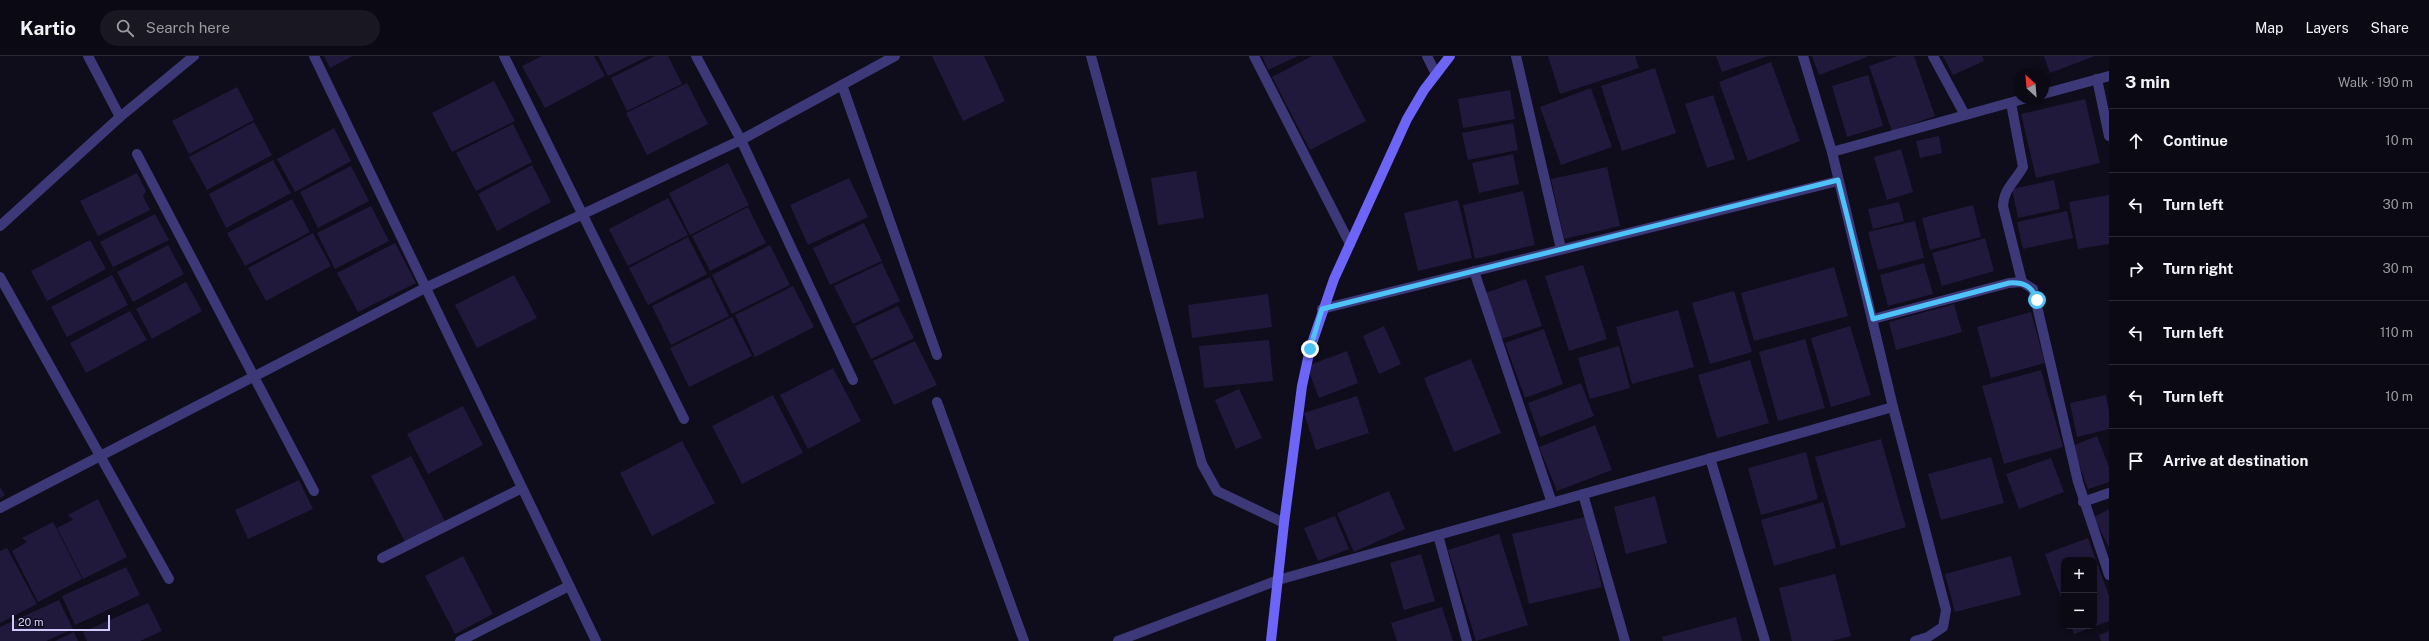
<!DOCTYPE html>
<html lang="en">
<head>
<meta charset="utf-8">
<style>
	:root { --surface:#0b0914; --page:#191722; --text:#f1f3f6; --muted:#9a9aa0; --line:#2b2a34 }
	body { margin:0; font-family:"Public Sans",sans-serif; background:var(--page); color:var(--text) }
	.controls { position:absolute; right:12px; bottom:12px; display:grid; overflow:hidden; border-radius:8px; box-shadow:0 2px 6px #0003 }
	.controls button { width:36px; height:36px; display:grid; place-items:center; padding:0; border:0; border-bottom:1px solid var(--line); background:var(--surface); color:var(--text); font:20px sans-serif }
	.compass { position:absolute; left:2013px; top:12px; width:36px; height:36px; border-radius:50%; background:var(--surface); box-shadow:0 2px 6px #0003; rotate:334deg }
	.scale { position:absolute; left:12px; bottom:10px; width:98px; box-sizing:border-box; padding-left:4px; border:2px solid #d0c9fc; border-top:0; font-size:11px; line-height:14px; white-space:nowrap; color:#d0c9fc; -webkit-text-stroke:3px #0f0c1b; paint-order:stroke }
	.stop { position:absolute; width:12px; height:12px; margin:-9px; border:3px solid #4fc3f7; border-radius:50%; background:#fff }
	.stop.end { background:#4fc3f7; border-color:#fff; box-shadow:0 1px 4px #0008 }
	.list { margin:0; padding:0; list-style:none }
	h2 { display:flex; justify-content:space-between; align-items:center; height:52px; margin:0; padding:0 16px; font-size:17px }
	h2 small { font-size:13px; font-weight:400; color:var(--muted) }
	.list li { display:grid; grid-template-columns:26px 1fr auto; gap:12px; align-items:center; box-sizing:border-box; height:64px; padding:0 16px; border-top:1px solid var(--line) }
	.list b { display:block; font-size:15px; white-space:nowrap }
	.list em { font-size:13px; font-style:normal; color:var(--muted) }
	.icon { flex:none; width:22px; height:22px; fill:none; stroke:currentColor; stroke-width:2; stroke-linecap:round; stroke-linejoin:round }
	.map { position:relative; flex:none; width:2109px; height:585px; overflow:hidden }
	header { display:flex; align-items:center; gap:24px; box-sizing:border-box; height:56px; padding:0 20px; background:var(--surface); border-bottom:1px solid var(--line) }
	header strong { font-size:19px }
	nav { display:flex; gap:22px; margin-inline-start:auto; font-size:14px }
	.search { width:280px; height:36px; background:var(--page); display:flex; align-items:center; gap:10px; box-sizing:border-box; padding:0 14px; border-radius:22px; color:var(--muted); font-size:15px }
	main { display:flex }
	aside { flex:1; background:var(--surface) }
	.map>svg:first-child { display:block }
	.building { fill:#21193b }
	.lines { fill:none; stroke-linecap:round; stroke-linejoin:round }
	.street { stroke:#3d3978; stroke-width:10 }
	.secondary { stroke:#6c65f7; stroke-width:10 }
	.route { stroke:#4fc3f7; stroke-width:5 }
</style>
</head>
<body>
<header>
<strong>Kartio</strong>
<div class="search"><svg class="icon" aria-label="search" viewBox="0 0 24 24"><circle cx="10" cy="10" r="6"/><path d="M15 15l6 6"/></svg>Search here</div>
<nav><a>Map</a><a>Layers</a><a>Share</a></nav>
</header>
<main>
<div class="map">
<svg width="2109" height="585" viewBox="0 0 2109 585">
	<rect width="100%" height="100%" fill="#0f0c1b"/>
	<g class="building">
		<polygon points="324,0 353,0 330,12"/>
		<polygon points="542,0 594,0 605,20 545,52 522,10"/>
		<polygon points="598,0 648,0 608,20"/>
		<polygon points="655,0 668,0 682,28 627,55 611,22"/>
		<polygon points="932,0 984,0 1005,45 963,65"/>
		<polygon points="1262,0 1298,0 1268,14"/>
		<polygon points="1312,0 1332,0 1366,65 1310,94 1272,21"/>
		<polygon points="1548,0 1635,0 1639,12 1560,38"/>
		<polygon points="1716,0 1768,0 1722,16"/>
		<polygon points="1812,0 1866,0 1867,1 1819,19"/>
		<polygon points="1898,0 1914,0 1935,60 1892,75 1869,10"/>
		<polygon points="1943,0 1982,0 1984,5 1953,19"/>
		<polygon points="2044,0 2095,0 2050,17"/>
		<polygon points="1771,6 1800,85 1748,105 1719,26"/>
		<polygon points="1655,12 1676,77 1622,95 1601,30"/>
		<polygon points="1868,19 1883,70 1847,81 1832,30"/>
		<polygon points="494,25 515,65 452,96 432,57"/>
		<polygon points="687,27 708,68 647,99 626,57"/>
		<polygon points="237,31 254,64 189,98 172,65"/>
		<polygon points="1591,32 1612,91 1561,109 1540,51"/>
		<polygon points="1510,34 1515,63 1463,72 1458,43"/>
		<polygon points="1713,39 1735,103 1707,112 1685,48"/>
		<polygon points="2085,43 2100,107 2036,122 2021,58"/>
		<polygon points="254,66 272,99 207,134 189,101"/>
		<polygon points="1513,67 1518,94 1468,104 1462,77"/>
		<polygon points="513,68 532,106 476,135 456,97"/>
		<polygon points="334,72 351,105 295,136 277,103"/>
		<polygon points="1939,80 1942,97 1920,102 1916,85"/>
		<polygon points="1901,93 1913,136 1887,144 1874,101"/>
		<polygon points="1513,98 1519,128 1479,137 1472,107"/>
		<polygon points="273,104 291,137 226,172 209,138"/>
		<polygon points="728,107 749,149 690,179 669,137"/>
		<polygon points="532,109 551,146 497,175 478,138"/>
		<polygon points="351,110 369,145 318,172 300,136"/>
		<polygon points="1607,111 1620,170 1564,183 1551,123"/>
		<polygon points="1196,115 1204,162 1158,169 1151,122"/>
		<polygon points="137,117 146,135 143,140 150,154 98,180 80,145"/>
		<polygon points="849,122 868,161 808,189 790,149"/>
		<polygon points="2054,124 2060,153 2018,162 2012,133"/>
		<polygon points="1523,135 1535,189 1475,203 1463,149"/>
		<polygon points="2109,139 2109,188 2078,193 2069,146"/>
		<polygon points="668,142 688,179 628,210 609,173"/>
		<polygon points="292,143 310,176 245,210 227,177"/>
		<polygon points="1458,144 1472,202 1418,215 1404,157"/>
		<polygon points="1899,146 1904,165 1873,173 1868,153"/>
		<polygon points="1973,149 1981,181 1930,194 1922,162"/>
		<polygon points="371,150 389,185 335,213 317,177"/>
		<polygon points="748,151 766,187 710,215 692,180"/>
		<polygon points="2067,155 2073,182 2023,193 2017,166"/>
		<polygon points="155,158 169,184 113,211 100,186"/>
		<polygon points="1915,165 1924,202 1878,214 1868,176"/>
		<polygon points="864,167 882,205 830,229 813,192"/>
		<polygon points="313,177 331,210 266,245 248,212"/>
		<polygon points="688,181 707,218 648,249 629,212"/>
		<polygon points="1985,182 1994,215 1942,230 1932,197"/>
		<polygon points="90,184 106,213 47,245 31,215"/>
		<polygon points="395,187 416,227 358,256 337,217"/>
		<polygon points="168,189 184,218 133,246 117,216"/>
		<polygon points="770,189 790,229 732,258 712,219"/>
		<polygon points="882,207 900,245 853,268 834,230"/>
		<polygon points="1924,207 1933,238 1888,250 1880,219"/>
		<polygon points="1583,209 1607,283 1569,295 1545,220"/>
		<polygon points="1834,211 1848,260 1754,285 1741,237"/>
		<polygon points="112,219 128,249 67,281 51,251"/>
		<polygon points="514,219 537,262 477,292 455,249"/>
		<polygon points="710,221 729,260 671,289 652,250"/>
		<polygon points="1526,223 1542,270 1501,283 1485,237"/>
		<polygon points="186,226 202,255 152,283 136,253"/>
		<polygon points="793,230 814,271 755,301 735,259"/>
		<polygon points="1734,235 1752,296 1710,308 1692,247"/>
		<polygon points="1268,238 1272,271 1192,282 1188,249"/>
		<polygon points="1954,248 1962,276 1896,294 1889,266"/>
		<polygon points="898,250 914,282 871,303 855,270"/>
		<polygon points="1678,254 1694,311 1632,328 1616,271"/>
		<polygon points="130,255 147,284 86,317 70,287"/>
		<polygon points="2031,256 2045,307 1991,322 1977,271"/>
		<polygon points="732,261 752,300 689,331 670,292"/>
		<polygon points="1384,270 1401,308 1379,318 1363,280"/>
		<polygon points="1850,270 1871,339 1831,351 1811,282"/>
		<polygon points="1544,273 1563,328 1525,342 1505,287"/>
		<polygon points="1805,283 1825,352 1778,365 1759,296"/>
		<polygon points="1269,284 1273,325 1204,332 1199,290"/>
		<polygon points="915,285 937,329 894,349 873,305"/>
		<polygon points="1619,290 1630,332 1590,343 1578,302"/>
		<polygon points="1347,295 1358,327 1319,342 1307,310"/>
		<polygon points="1471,303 1501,377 1454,396 1424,322"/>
		<polygon points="1750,304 1769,367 1717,382 1698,319"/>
		<polygon points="833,312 861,365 808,393 780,339"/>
		<polygon points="2041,314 2063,391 2004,408 1982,330"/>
		<polygon points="1581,327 1594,360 1540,381 1528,347"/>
		<polygon points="1239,333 1262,382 1236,393 1215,344"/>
		<polygon points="773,339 803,397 742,428 712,370"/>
		<polygon points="2106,339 2109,355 2109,373 2077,381 2070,347"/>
		<polygon points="1357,340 1369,377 1316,394 1304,357"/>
		<polygon points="463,350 483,389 428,418 407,378"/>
		<polygon points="1595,369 1612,414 1557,435 1539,391"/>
		<polygon points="2097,380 2109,411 2109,426 2088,433 2072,390"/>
		<polygon points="1881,383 1906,471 1841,490 1815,401"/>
		<polygon points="682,385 715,447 652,480 620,417"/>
		<polygon points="1806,396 1818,443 1761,459 1748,412"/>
		<polygon points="411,400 446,467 406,488 371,420"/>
		<polygon points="1991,401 2004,447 1941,464 1928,418"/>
		<polygon points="2051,402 2064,436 2019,453 2006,418"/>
		<polygon points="299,424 313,453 248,483 235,454"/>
		<polygon points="0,431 5,439 0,442"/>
		<polygon points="1389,435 1405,473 1354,496 1337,457"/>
		<polygon points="1655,440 1667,487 1626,498 1614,451"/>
		<polygon points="98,443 127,501 83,523 57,472 73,464 68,459"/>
		<polygon points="1823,446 1836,492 1774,510 1761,464"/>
		<polygon points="2109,453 2109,492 2094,461"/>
		<polygon points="1335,460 1349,493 1318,505 1304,472"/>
		<polygon points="1585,461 1602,531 1529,548 1512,478"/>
		<polygon points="53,466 82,523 38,546 12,495 27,486 22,482"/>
		<polygon points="1499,478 1528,569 1476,585 1448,494"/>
		<polygon points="2088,482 2109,540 2109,565 2074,578 2071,570 2094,570 2094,504 2064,504 2064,550 2045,498"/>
		<polygon points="7,492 37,548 0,567 0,495"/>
		<polygon points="1421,498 1435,545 1404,554 1390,507"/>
		<polygon points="463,500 493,558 455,578 425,520"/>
		<polygon points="2011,500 2021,539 1955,556 1945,518"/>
		<polygon points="126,511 140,539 75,569 62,540"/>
		<polygon points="1835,518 1851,580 1831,585 1792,585 1779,532"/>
		<polygon points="59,544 73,573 46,585 0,585 0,571"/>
		<polygon points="148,547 162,575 140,585 87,585 83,576"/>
		<polygon points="1442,551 1453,585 1397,585 1391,567"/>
		<polygon points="1736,561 1742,585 1663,585 1662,581"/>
		<polygon points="2109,575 2109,585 2101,585 2099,579"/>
		<polygon points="74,576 78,585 55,585"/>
	</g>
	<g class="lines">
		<g class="street">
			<polyline points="88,0 120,61"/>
			<polyline points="314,0 596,585"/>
			<polyline points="504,0 684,363"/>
			<polyline points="696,0 741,84 853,324"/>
			<polyline points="1091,0 1202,408 1217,435 1284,467"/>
			<polyline points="1254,0 1350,188"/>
			<polyline points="1427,0 1436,18"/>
			<polyline points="1516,0 1561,193"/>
			<polyline points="1803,0 1832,96 1893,351 1946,554 1943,571 1928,581 1915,585"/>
			<polyline points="1933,0 1965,59"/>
			<polyline points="2097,23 2109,80"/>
			<polyline points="842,29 937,299"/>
			<polyline points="2043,38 2109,20"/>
			<path d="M2011 47 2023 111C2015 126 2004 132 2003 150L2022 226"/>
			<polyline points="1832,96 2027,42"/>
			<polyline points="137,98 314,435"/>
			<polyline points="0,170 120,61 194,0"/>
			<polyline points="1474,215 1552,447"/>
			<polyline points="0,221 169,523"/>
			<polyline points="1322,253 1838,125"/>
			<polyline points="1873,263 2009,227 2022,226 2033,233 2078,426 2109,519"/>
			<polyline points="937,346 1024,585"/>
			<polyline points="1710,402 1765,585"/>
			<polyline points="1583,438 1625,585"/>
			<polyline points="2083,446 2109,437"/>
			<polyline points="0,452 425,232 741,84 895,0"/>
			<polyline points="1438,479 1467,585"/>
			<polyline points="382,502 522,432"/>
			<polyline points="460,585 569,530"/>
			<polyline points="1118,585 1278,524 1893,351"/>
		</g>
		<polyline class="secondary" points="1271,585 1284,467 1302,330 1310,293 1334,223 1407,63 1424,34 1450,0"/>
	</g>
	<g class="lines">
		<path class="route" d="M1310 293 1322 253 1838 124 1873 263 2009 227C2024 226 2032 230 2037 244"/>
	</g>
</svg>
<div class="controls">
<button>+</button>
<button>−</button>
</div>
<svg class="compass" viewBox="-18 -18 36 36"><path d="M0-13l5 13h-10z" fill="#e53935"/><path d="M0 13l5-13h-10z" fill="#9a9aa0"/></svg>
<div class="scale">20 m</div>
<div class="stop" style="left:2037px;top:244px"></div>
<div class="stop end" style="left:1310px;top:293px"></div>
</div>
<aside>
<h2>3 min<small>Walk · 190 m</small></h2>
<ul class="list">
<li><svg class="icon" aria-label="ahead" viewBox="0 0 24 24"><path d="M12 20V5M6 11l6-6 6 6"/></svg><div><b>Continue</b></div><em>10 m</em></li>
<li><svg class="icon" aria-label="left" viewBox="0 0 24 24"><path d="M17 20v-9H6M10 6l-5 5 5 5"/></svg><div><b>Turn left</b></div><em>30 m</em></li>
<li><svg class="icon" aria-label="right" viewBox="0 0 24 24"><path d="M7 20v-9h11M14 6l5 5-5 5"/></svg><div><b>Turn right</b></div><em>30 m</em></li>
<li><svg class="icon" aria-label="left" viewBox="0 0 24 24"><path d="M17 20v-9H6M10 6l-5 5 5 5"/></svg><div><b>Turn left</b></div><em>110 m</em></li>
<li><svg class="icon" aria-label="left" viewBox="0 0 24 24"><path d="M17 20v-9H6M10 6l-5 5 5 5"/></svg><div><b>Turn left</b></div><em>10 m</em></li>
<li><svg class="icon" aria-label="arrive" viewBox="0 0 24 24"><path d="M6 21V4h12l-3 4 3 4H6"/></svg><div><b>Arrive at destination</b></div></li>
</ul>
</aside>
</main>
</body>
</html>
